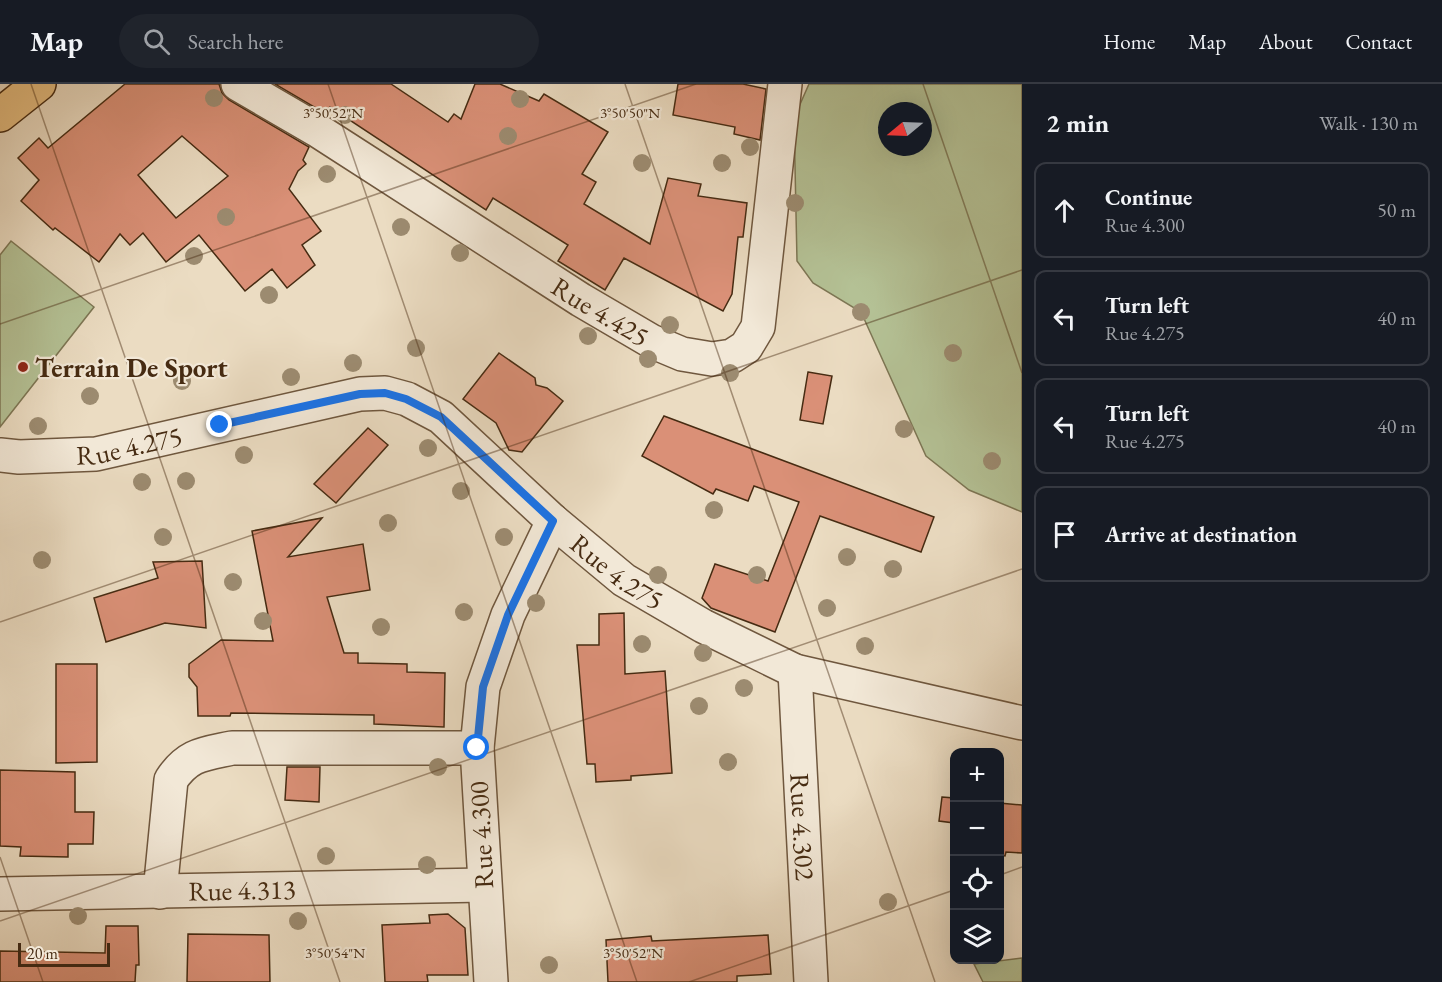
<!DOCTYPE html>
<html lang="en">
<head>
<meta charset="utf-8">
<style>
	:root { --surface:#171b24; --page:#20242c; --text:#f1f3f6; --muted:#9ea1a6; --line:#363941 }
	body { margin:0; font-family:"EB Garamond",serif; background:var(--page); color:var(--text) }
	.controls { position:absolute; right:18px; bottom:18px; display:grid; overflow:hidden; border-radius:12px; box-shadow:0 6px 24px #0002 }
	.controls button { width:54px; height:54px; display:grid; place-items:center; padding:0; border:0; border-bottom:2px solid var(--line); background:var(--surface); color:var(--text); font:30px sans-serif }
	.compass { position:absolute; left:878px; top:18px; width:54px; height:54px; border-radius:50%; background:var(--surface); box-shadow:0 6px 24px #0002; rotate:251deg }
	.scale { position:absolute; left:18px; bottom:15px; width:92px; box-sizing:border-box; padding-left:6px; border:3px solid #462b12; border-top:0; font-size:16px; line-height:21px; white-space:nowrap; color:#462b12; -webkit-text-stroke:4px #f2e8d7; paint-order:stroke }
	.stop { position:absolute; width:18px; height:18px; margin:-14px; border:4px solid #1a73e8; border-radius:50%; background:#fff }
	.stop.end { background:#1a73e8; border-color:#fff; box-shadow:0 2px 6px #0008 }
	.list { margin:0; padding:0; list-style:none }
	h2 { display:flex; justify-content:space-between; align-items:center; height:78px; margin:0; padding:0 24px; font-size:26px }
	h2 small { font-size:20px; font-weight:400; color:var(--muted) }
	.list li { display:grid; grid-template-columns:39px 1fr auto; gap:18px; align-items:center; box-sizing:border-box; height:96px; margin:0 12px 12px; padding:0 12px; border:2px solid var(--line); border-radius:12px }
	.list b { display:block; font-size:22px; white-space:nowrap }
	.list p { margin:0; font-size:20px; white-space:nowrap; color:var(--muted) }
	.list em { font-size:20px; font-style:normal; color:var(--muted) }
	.icon { flex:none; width:33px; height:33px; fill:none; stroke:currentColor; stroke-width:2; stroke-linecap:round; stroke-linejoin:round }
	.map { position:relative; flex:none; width:1022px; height:898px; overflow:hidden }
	header { display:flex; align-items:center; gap:36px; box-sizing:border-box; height:84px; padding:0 30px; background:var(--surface); border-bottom:2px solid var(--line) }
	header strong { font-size:28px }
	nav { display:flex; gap:33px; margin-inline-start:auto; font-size:21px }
	.search { width:420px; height:54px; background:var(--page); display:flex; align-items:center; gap:15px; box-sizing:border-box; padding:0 21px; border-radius:33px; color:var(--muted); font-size:22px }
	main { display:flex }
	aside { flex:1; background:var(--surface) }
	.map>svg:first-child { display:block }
	.green { fill:#b4c195; stroke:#7d7654; stroke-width:1.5; fill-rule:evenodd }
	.building { fill:#da9077; stroke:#462b12; stroke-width:1.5; fill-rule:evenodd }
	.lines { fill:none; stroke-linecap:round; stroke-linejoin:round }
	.street-casing { stroke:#6f573e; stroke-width:36 }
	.highway-casing { stroke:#462b12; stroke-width:36 }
	.street { stroke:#f2e8d7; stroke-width:33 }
	.highway { stroke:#e6be81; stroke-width:33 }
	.tree { fill:#9c8b70 }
	.route { stroke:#1a73e8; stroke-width:8 }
	.ticks { fill:none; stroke:#462b12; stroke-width:1.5; stroke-opacity:0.45 }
	.poi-dot { fill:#8f2418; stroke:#f2e8d7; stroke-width:2 }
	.labels { text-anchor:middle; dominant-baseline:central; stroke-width:4.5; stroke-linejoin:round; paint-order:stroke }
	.street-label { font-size:27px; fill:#462b12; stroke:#f2e8d7 }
	.poi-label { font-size:27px; font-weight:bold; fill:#462b12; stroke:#f2e8d7; text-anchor:start }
	.ticks-label { font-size:15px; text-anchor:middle; fill:#462b12; stroke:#f2e8d7; stroke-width:4.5; stroke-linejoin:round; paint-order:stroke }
</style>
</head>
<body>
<header>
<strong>Map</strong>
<div class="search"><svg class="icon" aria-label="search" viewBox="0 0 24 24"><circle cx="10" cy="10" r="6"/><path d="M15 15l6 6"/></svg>Search here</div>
<nav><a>Home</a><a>Map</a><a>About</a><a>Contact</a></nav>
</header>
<main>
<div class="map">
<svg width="1022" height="898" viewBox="0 0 1022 898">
	<rect width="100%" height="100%" fill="#ebdcc2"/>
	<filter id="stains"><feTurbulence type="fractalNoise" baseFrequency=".00333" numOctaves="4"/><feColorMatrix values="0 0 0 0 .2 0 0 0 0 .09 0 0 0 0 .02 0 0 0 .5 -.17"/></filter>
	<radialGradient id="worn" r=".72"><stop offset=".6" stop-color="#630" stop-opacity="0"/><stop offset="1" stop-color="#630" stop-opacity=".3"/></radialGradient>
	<g class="green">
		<path d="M809 0H1022V428L969 406 926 372 861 228 813 199 797 177 794 34ZM887 27H923V63H887Z"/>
		<polygon points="11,157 94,223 0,343 0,171"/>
		<polygon points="1022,874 1022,898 983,898 974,880"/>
	</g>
	<g class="building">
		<path d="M125 0H219L222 9 229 16 309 63 303 76 306 80 298 87 289 105 321 147 302 161 315 181 287 204 272 185 245 207 199 151 166 178 143 149 130 161 120 150 99 178 55 144 53 146 21 117 39 96 18 74 39 54 48 64ZM182 52 228 92 176 134 138 91Z"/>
		<polygon points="275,0 391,0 448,38 454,30 461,35 475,0 500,0 539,17 544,10 608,48 582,90 596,98 584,120 650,160 668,94 701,100 698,112 747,119 743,153 738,153 732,210 723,227 624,174 605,206 558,177 568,161 493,114 486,126 330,23 326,30"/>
		<polygon points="678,0 743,0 766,5 760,56 734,50 735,43 673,31"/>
		<polygon points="499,269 535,294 536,301 547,304 563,317 522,368 509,366 496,339 463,315"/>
		<polygon points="808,288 832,292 823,340 800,336"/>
		<polygon points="664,332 934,433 921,468 820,432 775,548 711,524 702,514 715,480 768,497 799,418 754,402 748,417 716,405 713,410 642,372"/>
		<polygon points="368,344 388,361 336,419 314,400"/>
		<polygon points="322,434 288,473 363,460 370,506 327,513 344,569 358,569 358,579 407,580 407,588 445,589 444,643 374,640 374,631 231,629 230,632 198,632 197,603 189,593 189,580 221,556 273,557 252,447"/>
		<polygon points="202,477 206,544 165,539 106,558 94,514 158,494 153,478"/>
		<polygon points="624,529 625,590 665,587 672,689 631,692 631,696 596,698 595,680 587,680 577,561 599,561 599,530"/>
		<polygon points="56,580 97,580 97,678 56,679"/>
		<polygon points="287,683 320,683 319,718 285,716"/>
		<polygon points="0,686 75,688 75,728 94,728 93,760 68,760 68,773 20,772 21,763 0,762"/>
		<polygon points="942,713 954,714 954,767 951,767 954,739 939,737"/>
		<polygon points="999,719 1022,721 1022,769 1006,768 1005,772 999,771"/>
		<polygon points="448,830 465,844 468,891 427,891 428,898 385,898 382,841 430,839 429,831"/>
		<polygon points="106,842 138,842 139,881 136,881 135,898 0,898 0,867 105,869"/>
		<polygon points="188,850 269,851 270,898 187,898"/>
		<polygon points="768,851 771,890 737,892 737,898 608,898 606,856 651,852 652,857"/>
	</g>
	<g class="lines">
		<g class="street-casing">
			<g id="street">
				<path id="s1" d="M238 0 317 46 581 216 651 257 682 270 712 275 732 272 746 263 758 243 785 0"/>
				<path id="s2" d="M0 371 19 373 96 370 360 310 385 309 407 315 441 333 553 437 624 496 703 542 795 587 1022 639"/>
				<path id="s3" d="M795 587 811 898"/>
				<path d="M160 808 171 696C188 670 204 670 232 664H477"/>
				<path id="s4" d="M0 810 484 801"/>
				<polyline points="491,898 477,664 483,603 508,531 553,437"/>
			</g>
		</g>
		<g class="highway-casing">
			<polyline id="highway" points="0,31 39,0"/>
		</g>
		<use href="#street" class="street"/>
		<use href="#highway" class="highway"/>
	</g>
	<g class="tree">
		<circle cx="214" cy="14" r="9"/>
		<circle cx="520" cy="15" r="9"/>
		<circle cx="345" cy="31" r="9"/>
		<circle cx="508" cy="52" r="9"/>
		<circle cx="750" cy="63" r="9"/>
		<circle cx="642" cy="79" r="9"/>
		<circle cx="722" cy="79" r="9"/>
		<circle cx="327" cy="90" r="9"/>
		<circle cx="795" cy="119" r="9"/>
		<circle cx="226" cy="133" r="9"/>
		<circle cx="401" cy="143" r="9"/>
		<circle cx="460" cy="169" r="9"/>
		<circle cx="194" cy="172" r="9"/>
		<circle cx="269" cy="211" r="9"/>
		<circle cx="861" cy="228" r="9"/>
		<circle cx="670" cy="241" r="9"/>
		<circle cx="588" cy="252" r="9"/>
		<circle cx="416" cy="264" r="9"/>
		<circle cx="953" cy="269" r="9"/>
		<circle cx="648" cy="275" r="9"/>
		<circle cx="353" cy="279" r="9"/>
		<circle cx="730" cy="289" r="9"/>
		<circle cx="291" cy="293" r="9"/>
		<circle cx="182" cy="297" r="9"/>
		<circle cx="90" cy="312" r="9"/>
		<circle cx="38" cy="342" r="9"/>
		<circle cx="904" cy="345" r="9"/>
		<circle cx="428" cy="364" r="9"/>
		<circle cx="244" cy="371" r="9"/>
		<circle cx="992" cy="377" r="9"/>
		<circle cx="186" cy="397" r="9"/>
		<circle cx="142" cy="398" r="9"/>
		<circle cx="461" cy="407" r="9"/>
		<circle cx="714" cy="426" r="9"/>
		<circle cx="388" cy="439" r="9"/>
		<circle cx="163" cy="453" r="9"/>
		<circle cx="504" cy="453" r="9"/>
		<circle cx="847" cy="473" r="9"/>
		<circle cx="42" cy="476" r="9"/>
		<circle cx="893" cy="485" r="9"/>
		<circle cx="658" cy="491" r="9"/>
		<circle cx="757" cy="491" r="9"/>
		<circle cx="233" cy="498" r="9"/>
		<circle cx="536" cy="519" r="9"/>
		<circle cx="827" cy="524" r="9"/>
		<circle cx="464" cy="528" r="9"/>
		<circle cx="263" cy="537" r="9"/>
		<circle cx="381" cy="543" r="9"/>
		<circle cx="642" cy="560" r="9"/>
		<circle cx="865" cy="562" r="9"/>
		<circle cx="703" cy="569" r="9"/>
		<circle cx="744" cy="604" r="9"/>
		<circle cx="699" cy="622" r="9"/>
		<circle cx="728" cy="678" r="9"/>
		<circle cx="438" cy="683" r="9"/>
		<circle cx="326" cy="772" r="9"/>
		<circle cx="427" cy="781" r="9"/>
		<circle cx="888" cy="818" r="9"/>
		<circle cx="78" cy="832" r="9"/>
		<circle cx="298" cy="837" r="9"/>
		<circle cx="549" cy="881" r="9"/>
	</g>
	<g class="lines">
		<polyline class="route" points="220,341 360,310 385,309 406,315 441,333 553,437 508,531 483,603 477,664"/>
	</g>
	<path class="ticks" d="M31 0 340 898M328 0 637 898M625 0 935 898M923 0 1022 289M0 240 696 0M0 538 1022 186M0 773 43 898M1000 791 1022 783M0 837 1022 485M689 898 954 806"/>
	<circle class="poi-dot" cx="23" cy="283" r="6"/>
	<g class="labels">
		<g class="street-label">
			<text stroke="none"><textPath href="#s1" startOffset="428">Rue 4.425</textPath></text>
			<text stroke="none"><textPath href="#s2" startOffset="130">Rue 4.275</textPath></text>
			<text stroke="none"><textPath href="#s2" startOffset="688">Rue 4.275</textPath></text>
			<text stroke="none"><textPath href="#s3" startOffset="156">Rue 4.302</textPath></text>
			<text transform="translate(481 751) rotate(-93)">Rue 4.300</text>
			<text stroke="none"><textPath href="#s4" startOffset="242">Rue 4.313</textPath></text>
		</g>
		<g class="poi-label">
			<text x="35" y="283">Terrain De Sport</text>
		</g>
	</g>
	<g class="ticks-label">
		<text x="333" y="34">3°50'52"N</text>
		<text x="630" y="34">3°50'50"N</text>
		<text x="335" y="874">3°50'54"N</text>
		<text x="633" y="874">3°50'52"N</text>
	</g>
	<rect width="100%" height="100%" filter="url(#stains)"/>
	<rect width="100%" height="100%" fill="url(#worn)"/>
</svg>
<div class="controls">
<button>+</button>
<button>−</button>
<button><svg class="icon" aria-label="locate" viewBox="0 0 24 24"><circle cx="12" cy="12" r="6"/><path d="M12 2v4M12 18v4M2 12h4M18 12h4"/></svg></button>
<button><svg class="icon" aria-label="layers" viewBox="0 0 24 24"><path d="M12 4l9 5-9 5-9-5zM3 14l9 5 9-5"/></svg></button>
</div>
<svg class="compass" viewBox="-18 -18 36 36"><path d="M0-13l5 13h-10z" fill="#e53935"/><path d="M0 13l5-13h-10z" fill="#9ea1a6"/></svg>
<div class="scale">20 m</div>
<div class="stop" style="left:477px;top:664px"></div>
<div class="stop end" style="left:220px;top:341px"></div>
</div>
<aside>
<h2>2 min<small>Walk · 130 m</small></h2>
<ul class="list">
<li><svg class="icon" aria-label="ahead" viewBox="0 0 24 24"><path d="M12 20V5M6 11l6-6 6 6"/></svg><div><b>Continue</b><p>Rue 4.300</p></div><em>50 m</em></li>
<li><svg class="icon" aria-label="left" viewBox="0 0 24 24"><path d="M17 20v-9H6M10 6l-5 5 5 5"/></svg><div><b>Turn left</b><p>Rue 4.275</p></div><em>40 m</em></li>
<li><svg class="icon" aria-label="left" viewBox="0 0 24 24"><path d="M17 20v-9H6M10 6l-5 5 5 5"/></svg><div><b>Turn left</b><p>Rue 4.275</p></div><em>40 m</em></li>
<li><svg class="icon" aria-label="arrive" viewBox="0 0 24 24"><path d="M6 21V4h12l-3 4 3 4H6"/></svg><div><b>Arrive at destination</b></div></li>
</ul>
</aside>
</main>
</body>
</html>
